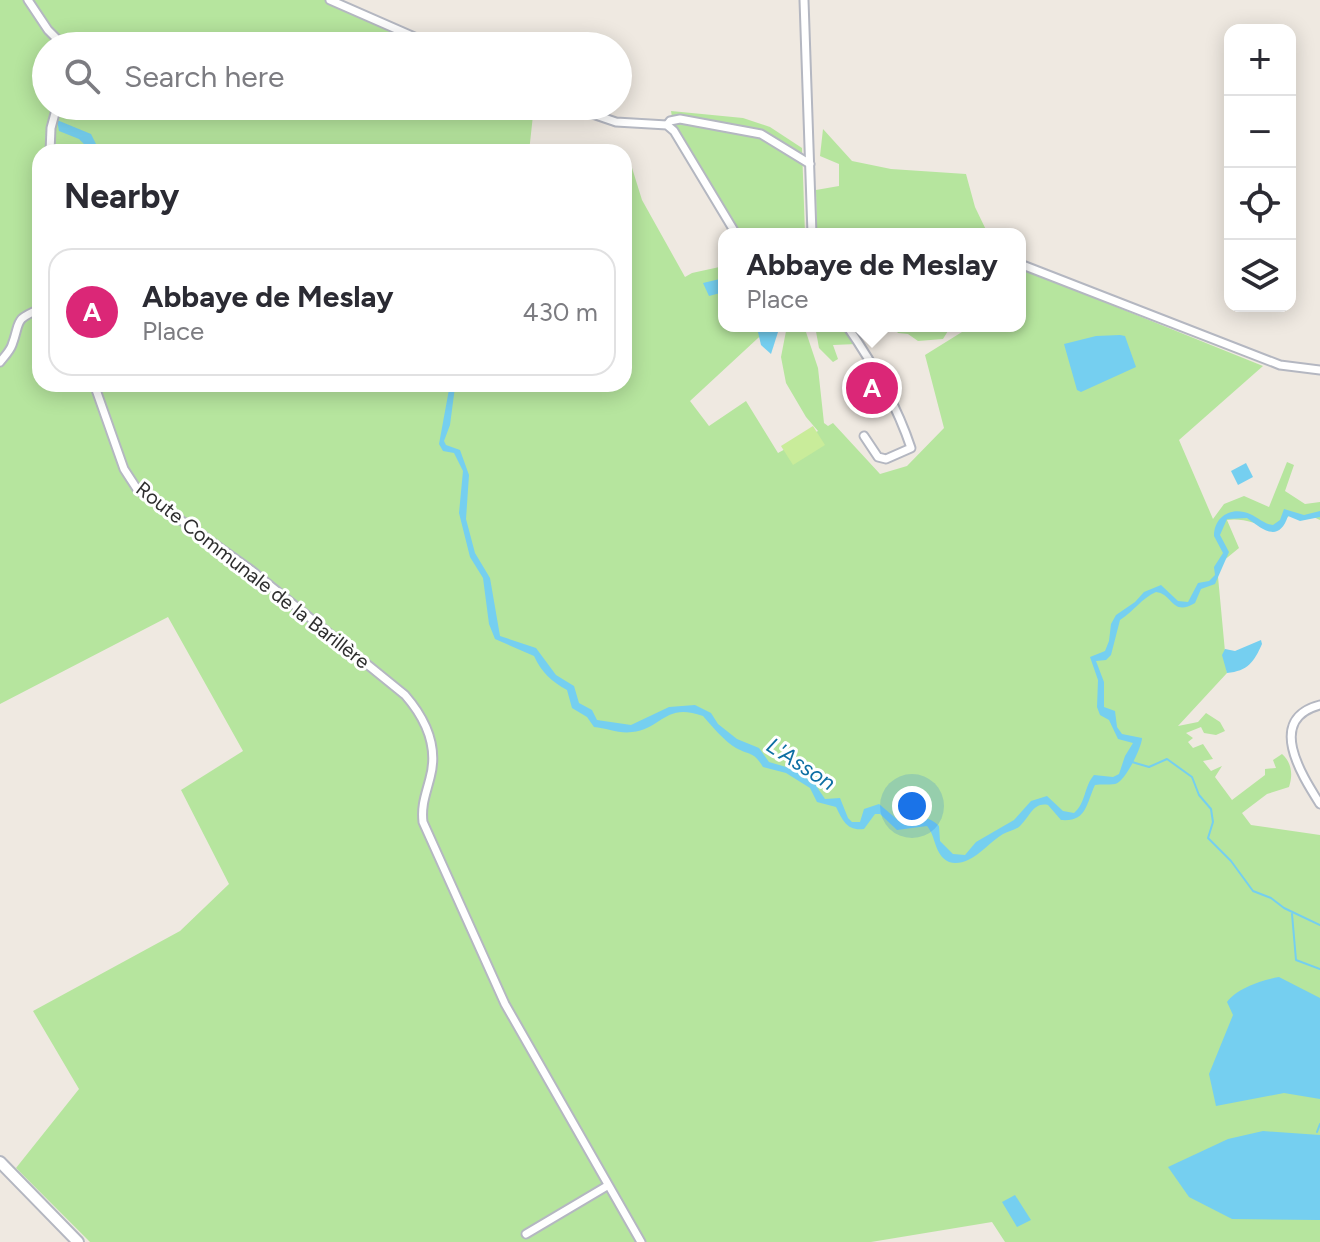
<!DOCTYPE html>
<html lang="en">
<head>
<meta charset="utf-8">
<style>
	:root { --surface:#fff; --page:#f2f2f3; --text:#2b2b33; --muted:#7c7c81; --line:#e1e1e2; --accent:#db2777 }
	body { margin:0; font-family:Figtree,sans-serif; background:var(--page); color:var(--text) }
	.controls { position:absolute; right:24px; top:24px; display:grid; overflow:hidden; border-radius:16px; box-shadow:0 4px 20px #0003 }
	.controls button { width:72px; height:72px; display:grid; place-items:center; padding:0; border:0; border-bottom:2px solid var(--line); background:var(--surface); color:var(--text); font:40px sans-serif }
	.you { position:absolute; left:912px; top:806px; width:28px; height:28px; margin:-20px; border:6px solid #fff; border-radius:50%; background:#1a73e8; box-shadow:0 0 0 12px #1a73e833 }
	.badge { display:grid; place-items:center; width:52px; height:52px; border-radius:50%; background:var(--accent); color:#fff; font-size:26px; font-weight:700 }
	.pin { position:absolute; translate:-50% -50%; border:4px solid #fff; box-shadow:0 2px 8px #0006 }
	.popup { position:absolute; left:718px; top:228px; width:308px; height:104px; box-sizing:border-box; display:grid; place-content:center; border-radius:16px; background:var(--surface); filter:drop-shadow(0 2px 6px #0005); font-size:26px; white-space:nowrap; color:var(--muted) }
	.popup b { font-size:30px; color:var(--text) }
	.popup::after { content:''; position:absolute; left:50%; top:100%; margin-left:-16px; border:16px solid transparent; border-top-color:var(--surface) }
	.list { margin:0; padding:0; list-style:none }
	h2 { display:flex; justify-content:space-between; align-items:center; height:104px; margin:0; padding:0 32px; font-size:34px }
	h2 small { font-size:26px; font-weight:400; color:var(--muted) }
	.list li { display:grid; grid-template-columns:52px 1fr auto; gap:24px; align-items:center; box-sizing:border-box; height:128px; margin:0 16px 16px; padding:0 16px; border:2px solid var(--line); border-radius:24px }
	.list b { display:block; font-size:30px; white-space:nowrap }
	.list p { margin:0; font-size:26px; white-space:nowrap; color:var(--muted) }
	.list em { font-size:26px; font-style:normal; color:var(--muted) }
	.icon { flex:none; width:44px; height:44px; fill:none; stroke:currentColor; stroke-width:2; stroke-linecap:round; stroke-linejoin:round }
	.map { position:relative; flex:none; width:1320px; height:1242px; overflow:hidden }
	.search { position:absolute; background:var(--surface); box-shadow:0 4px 20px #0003; left:32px; top:32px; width:600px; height:88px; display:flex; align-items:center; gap:20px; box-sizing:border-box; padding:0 28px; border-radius:44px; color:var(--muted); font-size:30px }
	.panel { position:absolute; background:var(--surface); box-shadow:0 4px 20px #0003; left:32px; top:144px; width:600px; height:248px; border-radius:24px }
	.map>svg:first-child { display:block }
	.green { fill:#b6e59e }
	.pitch { fill:#c9ec9a }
	.water { fill:#75cff0 }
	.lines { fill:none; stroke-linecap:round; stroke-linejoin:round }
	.stream { stroke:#75cff0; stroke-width:2 }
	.street-casing { stroke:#b4b7c1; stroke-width:11 }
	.secondary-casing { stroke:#b4b7c1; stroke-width:14 }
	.street { stroke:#fff; stroke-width:7 }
	.secondary { stroke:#fff; stroke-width:10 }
	.labels { text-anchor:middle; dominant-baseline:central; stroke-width:6; stroke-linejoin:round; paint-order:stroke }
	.street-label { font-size:20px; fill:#2e2e2e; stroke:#fff }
	.water-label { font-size:22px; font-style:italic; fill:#0d6fa3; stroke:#fff }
</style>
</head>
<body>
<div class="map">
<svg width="1320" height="1242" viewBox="0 0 1320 1242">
	<rect width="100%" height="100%" fill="#efe9e1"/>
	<g class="green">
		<path d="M0 0H327L428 46H46V106H534L529 152H40V384H624V156L628 155 642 200 685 277 692 273 724 266V326H771L690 401 709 426 746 401 778 453 818 431 806 417 786 383 781 357 787 326H804L818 368 824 423 828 426 833 423 880 474 907 466 944 428 925 355 962 332 960 326H1020V268L1263 366 1179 440 1213 519 1224 504 1244 496 1269 507 1287 462 1294 465 1285 491 1305 504 1320 502V520L1311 516 1290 515 1277 527C1259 526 1244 517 1227 520L1239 548 1217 566 1227 673 1178 726 1198 722 1206 713 1220 722 1225 731 1216 735 1204 733 1201 727 1186 733 1193 738 1188 742 1193 748 1203 744 1213 759 1203 761 1211 771 1222 766 1215 777 1232 800 1265 775V769L1276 768 1273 760 1282 754C1292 763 1293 775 1289 787L1267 794 1242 813 1251 825 1320 835V1242H1005L992 1222 871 1242H90L16 1168 79 1089 33 1011 180 931 229 884 181 790 243 751 168 617 0 704Z"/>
		<polygon points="671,111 743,118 770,127 802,148 805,234 740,234 673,123"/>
		<polygon points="823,129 852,161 891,169 966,174 975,207 988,234 817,234 816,190 839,186 839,164 820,156"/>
		<polygon points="815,326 845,326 856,344 833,345 838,359 833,362 819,348"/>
		<polygon points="892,326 951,326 943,339 918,341 908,334 898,333"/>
	</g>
	<polygon class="pitch" points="813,426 825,445 793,465 781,446"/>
	<g class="water">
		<polygon points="57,120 91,134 100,152 92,152 79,139 59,131"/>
		<polygon points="724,278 724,292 709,296 703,283"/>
		<polygon points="772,330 778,332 771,354 761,345 758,332"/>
		<polygon points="1120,335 1125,336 1136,367 1081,392 1077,390 1064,344 1096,336"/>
		<path d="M450 384H455V387L450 425 444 441 446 445 460 450 469 475 466 519 475 553 490 578 500 636 536 648 556 675 574 686 579 703 592 710 597 720 631 725 669 707 695 705 711 713 718 724 737 739 759 748 769 762 793 769 815 784 825 799 840 798 848 818 852 822H860L864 809 879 804 899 821C915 817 927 814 939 826L940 841 953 854 965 855 976 842 1014 820 1031 801 1047 796 1063 811 1074 813C1086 803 1084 786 1094 775L1113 777 1119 774 1125 756 1133 743 1118 739 1109 720 1100 715 1097 707 1098 680 1090 657 1105 651 1109 641 1111 624 1116 615 1135 602 1144 592 1161 585 1178 601 1188 602 1198 583 1209 581 1215 575 1214 567 1223 553 1214 536C1214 516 1232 506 1250 514 1259 518 1264 524 1273 525L1280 520 1284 509 1304 515 1320 511V517L1300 521 1288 516C1279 543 1263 530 1247 518L1227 519 1220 535 1229 552 1215 584 1201 589 1195 603C1172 617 1173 594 1156 592 1142 598 1134 611 1120 620L1111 655 1106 660 1096 661 1104 682V707L1115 711 1117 727 1122 734 1142 738C1142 747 1125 782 1115 784 1108 785 1101 784 1095 785 1086 804 1087 822 1061 820L1048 805C1033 802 1030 817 1020 826 1016 830 1009 831 1003 834 991 841 981 854 968 860 962 863 955 864 949 862 934 855 936 836 927 826L897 830 880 814H875L864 829C847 831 843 821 836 807L817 802 810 788 786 773 763 767C753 751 751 756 736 748 725 742 711 725 703 716 664 702 663 729 632 732 620 734 606 728 594 727L587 717 572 708 567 690C551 681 542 673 534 656L495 639 489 624 483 578 470 557 459 513 463 471 454 453 443 451 439 444Z"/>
		<polygon points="1246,463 1253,477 1238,485 1231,471"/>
		<path d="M1261 640 1262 644C1254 662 1248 671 1227 673L1222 655 1225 649 1235 651Z"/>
		<path d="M1279 977 1320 998V1099L1284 1093 1216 1106 1209 1074 1233 1015 1227 1002C1237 988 1262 980 1279 977Z"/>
		<polygon points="1263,1131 1320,1135 1320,1220 1232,1219 1189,1197 1168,1167 1228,1139"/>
		<polygon points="1015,1195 1031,1220 1017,1227 1002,1202"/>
	</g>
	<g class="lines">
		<g class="stream">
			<polyline points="1132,762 1149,767 1167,759 1192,777 1199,795 1211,809 1213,822 1208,838 1231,861 1253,891 1271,898 1284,908 1320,925"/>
			<polyline points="1292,914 1296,960 1320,969"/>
			<polyline points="1317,1132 1320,1124"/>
		</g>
		<g class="street-casing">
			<g id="street">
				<polyline points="28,0 48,30 64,46"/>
				<polyline points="330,0 435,46"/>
				<polyline points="804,0 812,234"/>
				<polyline points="569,106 616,122 667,125 674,131 736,234"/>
				<polyline points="667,125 670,121 680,119 761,134 810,164"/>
				<polyline points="50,152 51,128 57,106"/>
				<polyline points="1020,264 1280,365 1320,370"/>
				<path d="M847 326C874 365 896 403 911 448L886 459 878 457 864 436"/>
				<path d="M0 362C4 357 10 351 12 345 21 321 13 320 40 309"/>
				<path d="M94 384 124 469 137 489 251 570 405 695C425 718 439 746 430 778 426 794 421 805 423 822L505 1004 641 1242"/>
				<path d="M1320 705C1266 719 1301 774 1320 804"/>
				<polyline points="526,1234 607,1186"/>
			</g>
		</g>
		<g class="secondary-casing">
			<polyline id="secondary" points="0,1162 78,1242"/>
		</g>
		<use href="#street" class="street"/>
		<use href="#secondary" class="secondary"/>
	</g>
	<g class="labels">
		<g class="street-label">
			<text transform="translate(253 575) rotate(38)">Route Communale de la Barillère</text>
		</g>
		<g class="water-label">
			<text transform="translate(801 764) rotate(33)">L'Asson</text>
		</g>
	</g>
</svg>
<div class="controls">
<button>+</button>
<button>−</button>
<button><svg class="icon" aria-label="locate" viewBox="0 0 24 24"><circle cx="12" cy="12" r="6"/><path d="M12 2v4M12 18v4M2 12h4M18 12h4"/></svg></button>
<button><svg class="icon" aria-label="layers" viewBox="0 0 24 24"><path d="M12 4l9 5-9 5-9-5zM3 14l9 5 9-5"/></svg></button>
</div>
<div class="you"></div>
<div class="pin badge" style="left:872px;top:388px">A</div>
<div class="popup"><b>Abbaye de Meslay</b>Place</div>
<div class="search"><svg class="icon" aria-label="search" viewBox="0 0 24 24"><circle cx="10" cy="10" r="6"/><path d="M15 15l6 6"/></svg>Search here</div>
<section class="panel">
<h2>Nearby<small></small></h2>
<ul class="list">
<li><span class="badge">A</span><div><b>Abbaye de Meslay</b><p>Place</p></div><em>430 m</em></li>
</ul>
</section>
</div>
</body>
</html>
